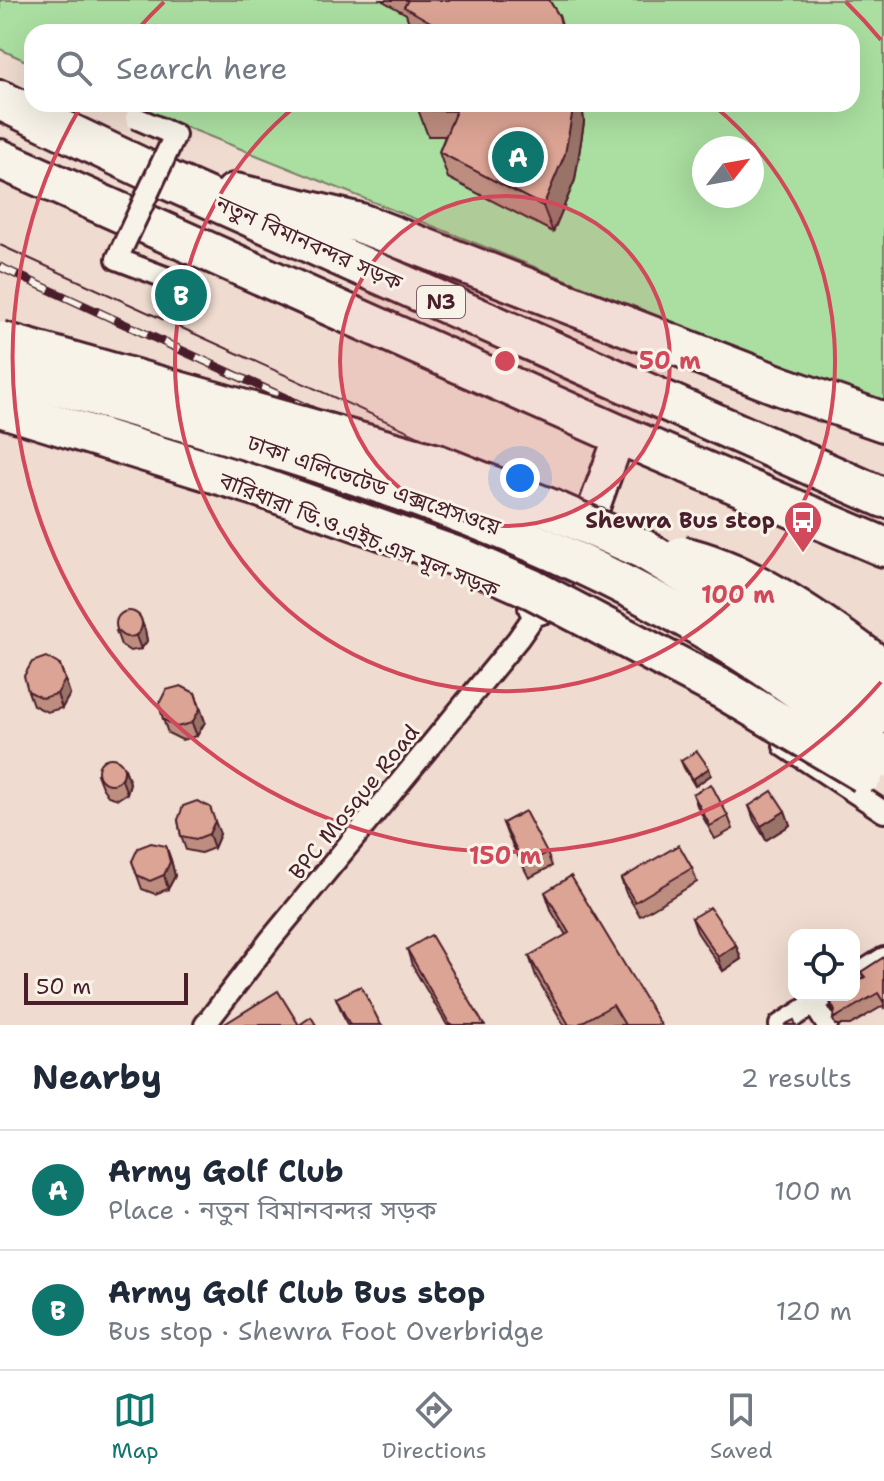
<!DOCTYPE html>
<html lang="en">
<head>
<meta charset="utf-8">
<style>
	:root { --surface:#fff; --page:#f2f2f3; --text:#1f2937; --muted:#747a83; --line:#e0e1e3; --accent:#0f766e }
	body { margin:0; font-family:"Shantell Sans","Noto Sans Bengali",sans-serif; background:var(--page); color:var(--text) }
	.controls { position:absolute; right:24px; bottom:24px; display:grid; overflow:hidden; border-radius:16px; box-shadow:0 8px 32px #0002 }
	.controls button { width:72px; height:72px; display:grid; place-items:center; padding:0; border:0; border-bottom:2px solid var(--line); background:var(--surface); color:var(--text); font:40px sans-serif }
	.compass { position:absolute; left:692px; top:136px; width:72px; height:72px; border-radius:50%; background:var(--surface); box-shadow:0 8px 32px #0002; rotate:59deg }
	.scale { position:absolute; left:24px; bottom:20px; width:164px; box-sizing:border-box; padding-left:8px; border:4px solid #4a1f2b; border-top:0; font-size:22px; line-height:28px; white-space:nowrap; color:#4a1f2b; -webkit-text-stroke:6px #f7f3e8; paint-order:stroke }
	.you { position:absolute; left:520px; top:478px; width:28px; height:28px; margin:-20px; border:6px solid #fff; border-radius:50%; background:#1a73e8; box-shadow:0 0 0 12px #1a73e833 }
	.badge { display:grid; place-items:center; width:52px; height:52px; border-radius:50%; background:var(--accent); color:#fff; font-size:26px; font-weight:700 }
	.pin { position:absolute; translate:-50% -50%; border:4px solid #fff; box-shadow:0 2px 8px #0006 }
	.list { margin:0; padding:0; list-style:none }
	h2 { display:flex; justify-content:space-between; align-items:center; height:104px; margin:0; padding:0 32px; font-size:34px }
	h2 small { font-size:26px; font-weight:400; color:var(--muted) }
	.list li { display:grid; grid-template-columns:52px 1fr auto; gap:24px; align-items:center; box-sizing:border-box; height:120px; padding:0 32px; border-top:2px solid var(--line) }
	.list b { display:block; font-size:30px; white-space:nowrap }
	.list p { margin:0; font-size:26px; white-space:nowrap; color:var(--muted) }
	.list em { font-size:26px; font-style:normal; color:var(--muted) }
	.icon { flex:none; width:44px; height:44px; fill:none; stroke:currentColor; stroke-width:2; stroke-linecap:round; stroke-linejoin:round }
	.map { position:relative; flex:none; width:884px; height:1025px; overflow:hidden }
	.search { position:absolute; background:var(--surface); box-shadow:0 8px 32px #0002; left:24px; right:24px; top:24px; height:88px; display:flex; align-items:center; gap:20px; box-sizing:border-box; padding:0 28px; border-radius:24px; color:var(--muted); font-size:30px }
	.sheet { height:344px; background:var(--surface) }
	nav { display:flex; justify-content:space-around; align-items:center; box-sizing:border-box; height:112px; border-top:2px solid var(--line); background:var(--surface); font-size:22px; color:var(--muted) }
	nav a { display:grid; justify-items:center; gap:4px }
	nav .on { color:var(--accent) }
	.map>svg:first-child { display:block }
	.green { fill:#abdfa1; stroke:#7a7f66; stroke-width:2; fill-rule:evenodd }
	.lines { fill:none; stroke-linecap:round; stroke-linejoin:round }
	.street-casing { stroke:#4a1f2b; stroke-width:26 }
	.secondary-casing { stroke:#4a1f2b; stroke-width:36 }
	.highway-casing { stroke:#4a1f2b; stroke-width:44 }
	.street { stroke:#f7f3e8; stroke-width:20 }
	.secondary { stroke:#f7f3e8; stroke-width:30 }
	.highway { stroke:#f7f3e8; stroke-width:38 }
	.tram { stroke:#4a1f2b; stroke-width:2 }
	.rail-casing { stroke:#4a1f2b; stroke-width:9 }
	.rail { stroke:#f7f3e8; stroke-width:6; stroke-dasharray:18; stroke-linecap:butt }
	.street-bridge-casing { stroke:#4a1f2b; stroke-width:26; stroke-linecap:butt }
	.highway-bridge-casing { stroke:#4a1f2b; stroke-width:44; stroke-linecap:butt }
	.street-bridge { stroke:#f7f3e8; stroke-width:20 }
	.highway-bridge { stroke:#f7f3e8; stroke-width:38 }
	.wall { fill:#bd8d7f; stroke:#4a1f2b; stroke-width:2 }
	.shaded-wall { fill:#9a7368; stroke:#4a1f2b; stroke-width:2 }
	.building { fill:#dca494; stroke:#4a1f2b; stroke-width:2 }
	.ring { fill:none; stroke:#d1495b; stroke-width:4 }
	.labels { text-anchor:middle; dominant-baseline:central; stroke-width:6; stroke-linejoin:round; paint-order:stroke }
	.shield { fill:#f7f3e8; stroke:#7e5f64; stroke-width:2 }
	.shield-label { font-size:20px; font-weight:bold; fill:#4a1f2b }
	.street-label { font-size:22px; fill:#4a1f2b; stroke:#f7f3e8 }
	.poi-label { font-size:22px; font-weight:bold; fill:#4a1f2b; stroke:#f7f3e8; text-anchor:end }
	.centre { fill:#d1495b; stroke:#f7f3e8; stroke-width:4 }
	.ring-label { font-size:24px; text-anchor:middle; font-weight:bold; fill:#d1495b; stroke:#f7f3e8; stroke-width:6; stroke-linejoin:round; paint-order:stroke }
</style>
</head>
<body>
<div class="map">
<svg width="884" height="1025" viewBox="0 0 884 1025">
	<rect width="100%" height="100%" fill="#efdbcf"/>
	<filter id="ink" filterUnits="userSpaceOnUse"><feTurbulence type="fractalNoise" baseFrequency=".0125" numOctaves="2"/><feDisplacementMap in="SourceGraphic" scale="16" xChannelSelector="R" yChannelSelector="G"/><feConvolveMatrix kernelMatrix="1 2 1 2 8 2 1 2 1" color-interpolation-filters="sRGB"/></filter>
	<g filter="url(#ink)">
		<path class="green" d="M0 0H884V407L129 104H852V32H32V64L0 49ZM704 148H752V196H704Z"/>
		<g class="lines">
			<g class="street-casing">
				<g id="street">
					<polyline points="784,746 884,812"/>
					<polyline points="854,977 884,958"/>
					<polyline points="814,1004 827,1025"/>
					<polyline points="205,1025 271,939 518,639 539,609 548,612"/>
					<polyline points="780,1025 827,995"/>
				</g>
			</g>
			<g class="secondary-casing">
				<polyline id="secondary" points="534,607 539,609 584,535 620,435"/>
			</g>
			<g class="highway-casing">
				<g id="highway">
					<polyline points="0,100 170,181 884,498"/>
					<polyline points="0,159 620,435 884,547"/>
					<polyline points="235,193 360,223 781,386 884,422"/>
				</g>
			</g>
			<use href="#street" class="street"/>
			<use href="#secondary" class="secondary"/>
			<use href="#highway" class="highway"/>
			<polyline class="tram" points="0,245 592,515 884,644"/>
			<g class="rail-casing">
				<polyline id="rail" points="0,267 584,535 884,664"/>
			</g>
			<use href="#rail" class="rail"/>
			<g class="street-bridge-casing">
				<polyline id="street-bridge" points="136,118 175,135 117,259 167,278"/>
			</g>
			<g class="highway-bridge-casing">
				<g id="highway-bridge">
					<polyline points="0,341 437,464 551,509 643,549 719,595 801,650 884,714"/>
					<path d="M0 369C313 459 633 538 884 758"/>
					<polyline points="0,407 256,486 466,560 532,589 724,690 864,773"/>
					<path d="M682 556C749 570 829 628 884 670"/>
				</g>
			</g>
			<use href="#street-bridge" class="street-bridge"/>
			<use href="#highway-bridge" class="highway-bridge"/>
		</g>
		<g class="wall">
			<polygon points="381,0 549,0 559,16 564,32 412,32 406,14"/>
			<polygon points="416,104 582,104 584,122 575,180 553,232 448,178 439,152 445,136 428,136"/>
			<polygon points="140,617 145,630 147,641 141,649 130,651 121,645 116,631"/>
			<polygon points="60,665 70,694 62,708 47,712 33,705 28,691"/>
			<polygon points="195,693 205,722 197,736 182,740 168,733 163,719"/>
			<polygon points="681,761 711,775 695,786 684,768"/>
			<polygon points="125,769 130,783 127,793 118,799 108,796 102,787 97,774"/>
			<polygon points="693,794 728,816 733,829 715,839 698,808"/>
			<polygon points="749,806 785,811 790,825 766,840 754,820"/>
			<polygon points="178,820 220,834 214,848 201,853 186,850 181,836"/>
			<polygon points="503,823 547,853 552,866 529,878 508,836"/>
			<polygon points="166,846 171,860 175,876 168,889 155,894 142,889 132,861"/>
			<polygon points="692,868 697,882 640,916 626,893 621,879"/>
			<polygon points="545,892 661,1025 564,1025 536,976 529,956 566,935 552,912"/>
			<polygon points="692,918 736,945 741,959 723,971 697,932"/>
			<polygon points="407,949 484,1025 447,1025 412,965"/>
			<polygon points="884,957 884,1009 883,1006 850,1025 835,1025 833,1019 834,1013 828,997 863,977 861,972"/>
			<polygon points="336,998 381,1025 347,1025"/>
		</g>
		<g class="shaded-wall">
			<polygon points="574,104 582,104 584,122 575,180 553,232 543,206"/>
			<polygon points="140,617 145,630 147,641 141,649 136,636"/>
			<polygon points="60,665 70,694 62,708 57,694"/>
			<polygon points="195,693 205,722 197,736 192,723"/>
			<polygon points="709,768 711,775 695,786 693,779"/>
			<polygon points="125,769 130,783 127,793 122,780"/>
			<polygon points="785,811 790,825 766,840 761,826"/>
			<polygon points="215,821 220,834 214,848 209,834"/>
			<polygon points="166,846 171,860 175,876 168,889 164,875"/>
			<polygon points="736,945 741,959 723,971 718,957"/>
		</g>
		<g class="building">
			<polygon points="408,0 549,0 559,16 563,32 448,32 404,7"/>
			<polygon points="416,104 574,104 565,154 543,206 439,152 456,111 419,110"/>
			<circle cx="129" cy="624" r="13"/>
			<polygon points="46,657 60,665 65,680 57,694 42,698 28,691 24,676 32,662"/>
			<polygon points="181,686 195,693 200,709 192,723 177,727 163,719 159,704 166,690"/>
			<polygon points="697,751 709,768 693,779 681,761"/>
			<circle cx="111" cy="771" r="13"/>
			<polygon points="711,784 728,816 710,826 693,794"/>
			<polygon points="772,791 785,811 761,826 749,806"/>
			<polygon points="197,801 210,807 215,821 209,834 196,839 181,836 178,820 183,806"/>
			<polygon points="525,811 547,853 524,864 503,823"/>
			<polygon points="151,843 166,846 170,862 164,875 150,881 137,875 132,861 138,848"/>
			<polygon points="679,845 692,868 635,902 621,879"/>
			<polygon points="571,876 661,1025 625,1025 613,1005 577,1025 569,1025 529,956 569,933 545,892"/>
			<polygon points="710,907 736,945 718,957 692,918"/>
			<polygon points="431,935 484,1025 450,1025 407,949"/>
			<polygon points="884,957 884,1003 878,993 833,1019 835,1011 828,997 832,995 854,995 854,983 865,977 861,972"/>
			<polygon points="361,986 381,1025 350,1025 336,998"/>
			<polygon points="278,991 299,1025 311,1017 316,1025 223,1025"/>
			<polygon points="794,1020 796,1025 784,1025"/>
		</g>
	</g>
	<circle cx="505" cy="361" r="165" fill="#d1495b" fill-opacity=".12"/>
	<g class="ring">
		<circle cx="505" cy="361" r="165"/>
		<path d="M482 32A330 330 0 0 1 528 32M713 105A330 330 0 1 1 297 105"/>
		<path d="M881 682A495 495 0 0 1 81 106M137 30A495 495 0 0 1 164 2M846 2A495 495 0 0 1 881 40"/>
	</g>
	<defs>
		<g id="bus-pin" transform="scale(2)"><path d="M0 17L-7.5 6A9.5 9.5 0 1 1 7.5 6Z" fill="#d1495b" stroke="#f7f3e8"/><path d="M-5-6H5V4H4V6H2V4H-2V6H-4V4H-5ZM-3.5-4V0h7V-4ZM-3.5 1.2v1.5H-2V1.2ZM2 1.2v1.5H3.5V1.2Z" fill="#fff"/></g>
	</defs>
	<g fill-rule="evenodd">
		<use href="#bus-pin" x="803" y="520"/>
	</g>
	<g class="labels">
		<rect class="shield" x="417" y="286" width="48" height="32" rx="6"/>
		<g class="shield-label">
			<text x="441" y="302">N3</text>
		</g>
		<g class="street-label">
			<text transform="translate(309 243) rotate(24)">নতুন বিমানবন্দর সড়ক</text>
			<text transform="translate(374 485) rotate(19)">ঢাকা এলিভেটেড এক্সপ্রেসওয়ে</text>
			<text transform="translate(359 535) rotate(22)">বারিধারা ডি.ও.এইচ.এস মূল সড়ক</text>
			<text transform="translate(354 802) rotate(-51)">BPC Mosque Road</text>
		</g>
		<g class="poi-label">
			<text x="775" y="520">Shewra Bus stop</text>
		</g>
	</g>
	<circle cx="505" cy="361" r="12" class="centre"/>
	<g class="ring-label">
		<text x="670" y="369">50 m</text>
		<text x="738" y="603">100 m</text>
		<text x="505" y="864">150 m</text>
	</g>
</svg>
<div class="controls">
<button><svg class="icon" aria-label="locate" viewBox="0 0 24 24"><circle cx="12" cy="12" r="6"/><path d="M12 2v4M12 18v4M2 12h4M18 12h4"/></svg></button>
</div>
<svg class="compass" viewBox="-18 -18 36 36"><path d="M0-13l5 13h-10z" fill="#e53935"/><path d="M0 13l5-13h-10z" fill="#747a83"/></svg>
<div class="scale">50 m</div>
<div class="you"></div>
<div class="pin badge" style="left:518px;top:157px">A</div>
<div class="pin badge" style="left:181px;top:295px">B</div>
<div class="search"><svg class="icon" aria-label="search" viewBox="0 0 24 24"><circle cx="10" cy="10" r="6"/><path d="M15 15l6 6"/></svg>Search here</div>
</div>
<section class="sheet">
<h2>Nearby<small>2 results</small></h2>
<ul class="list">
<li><span class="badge">A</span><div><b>Army Golf Club</b><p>Place · নতুন বিমানবন্দর সড়ক</p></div><em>100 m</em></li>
<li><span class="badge">B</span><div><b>Army Golf Club Bus stop</b><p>Bus stop · Shewra Foot Overbridge</p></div><em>120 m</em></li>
</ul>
</section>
<nav>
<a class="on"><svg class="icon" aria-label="map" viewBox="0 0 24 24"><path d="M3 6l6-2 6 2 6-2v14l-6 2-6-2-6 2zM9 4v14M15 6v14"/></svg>Map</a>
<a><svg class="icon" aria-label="directions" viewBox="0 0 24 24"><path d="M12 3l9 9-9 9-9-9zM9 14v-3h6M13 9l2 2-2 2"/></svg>Directions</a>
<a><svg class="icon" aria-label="saved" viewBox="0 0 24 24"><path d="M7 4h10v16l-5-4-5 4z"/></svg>Saved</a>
</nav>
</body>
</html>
